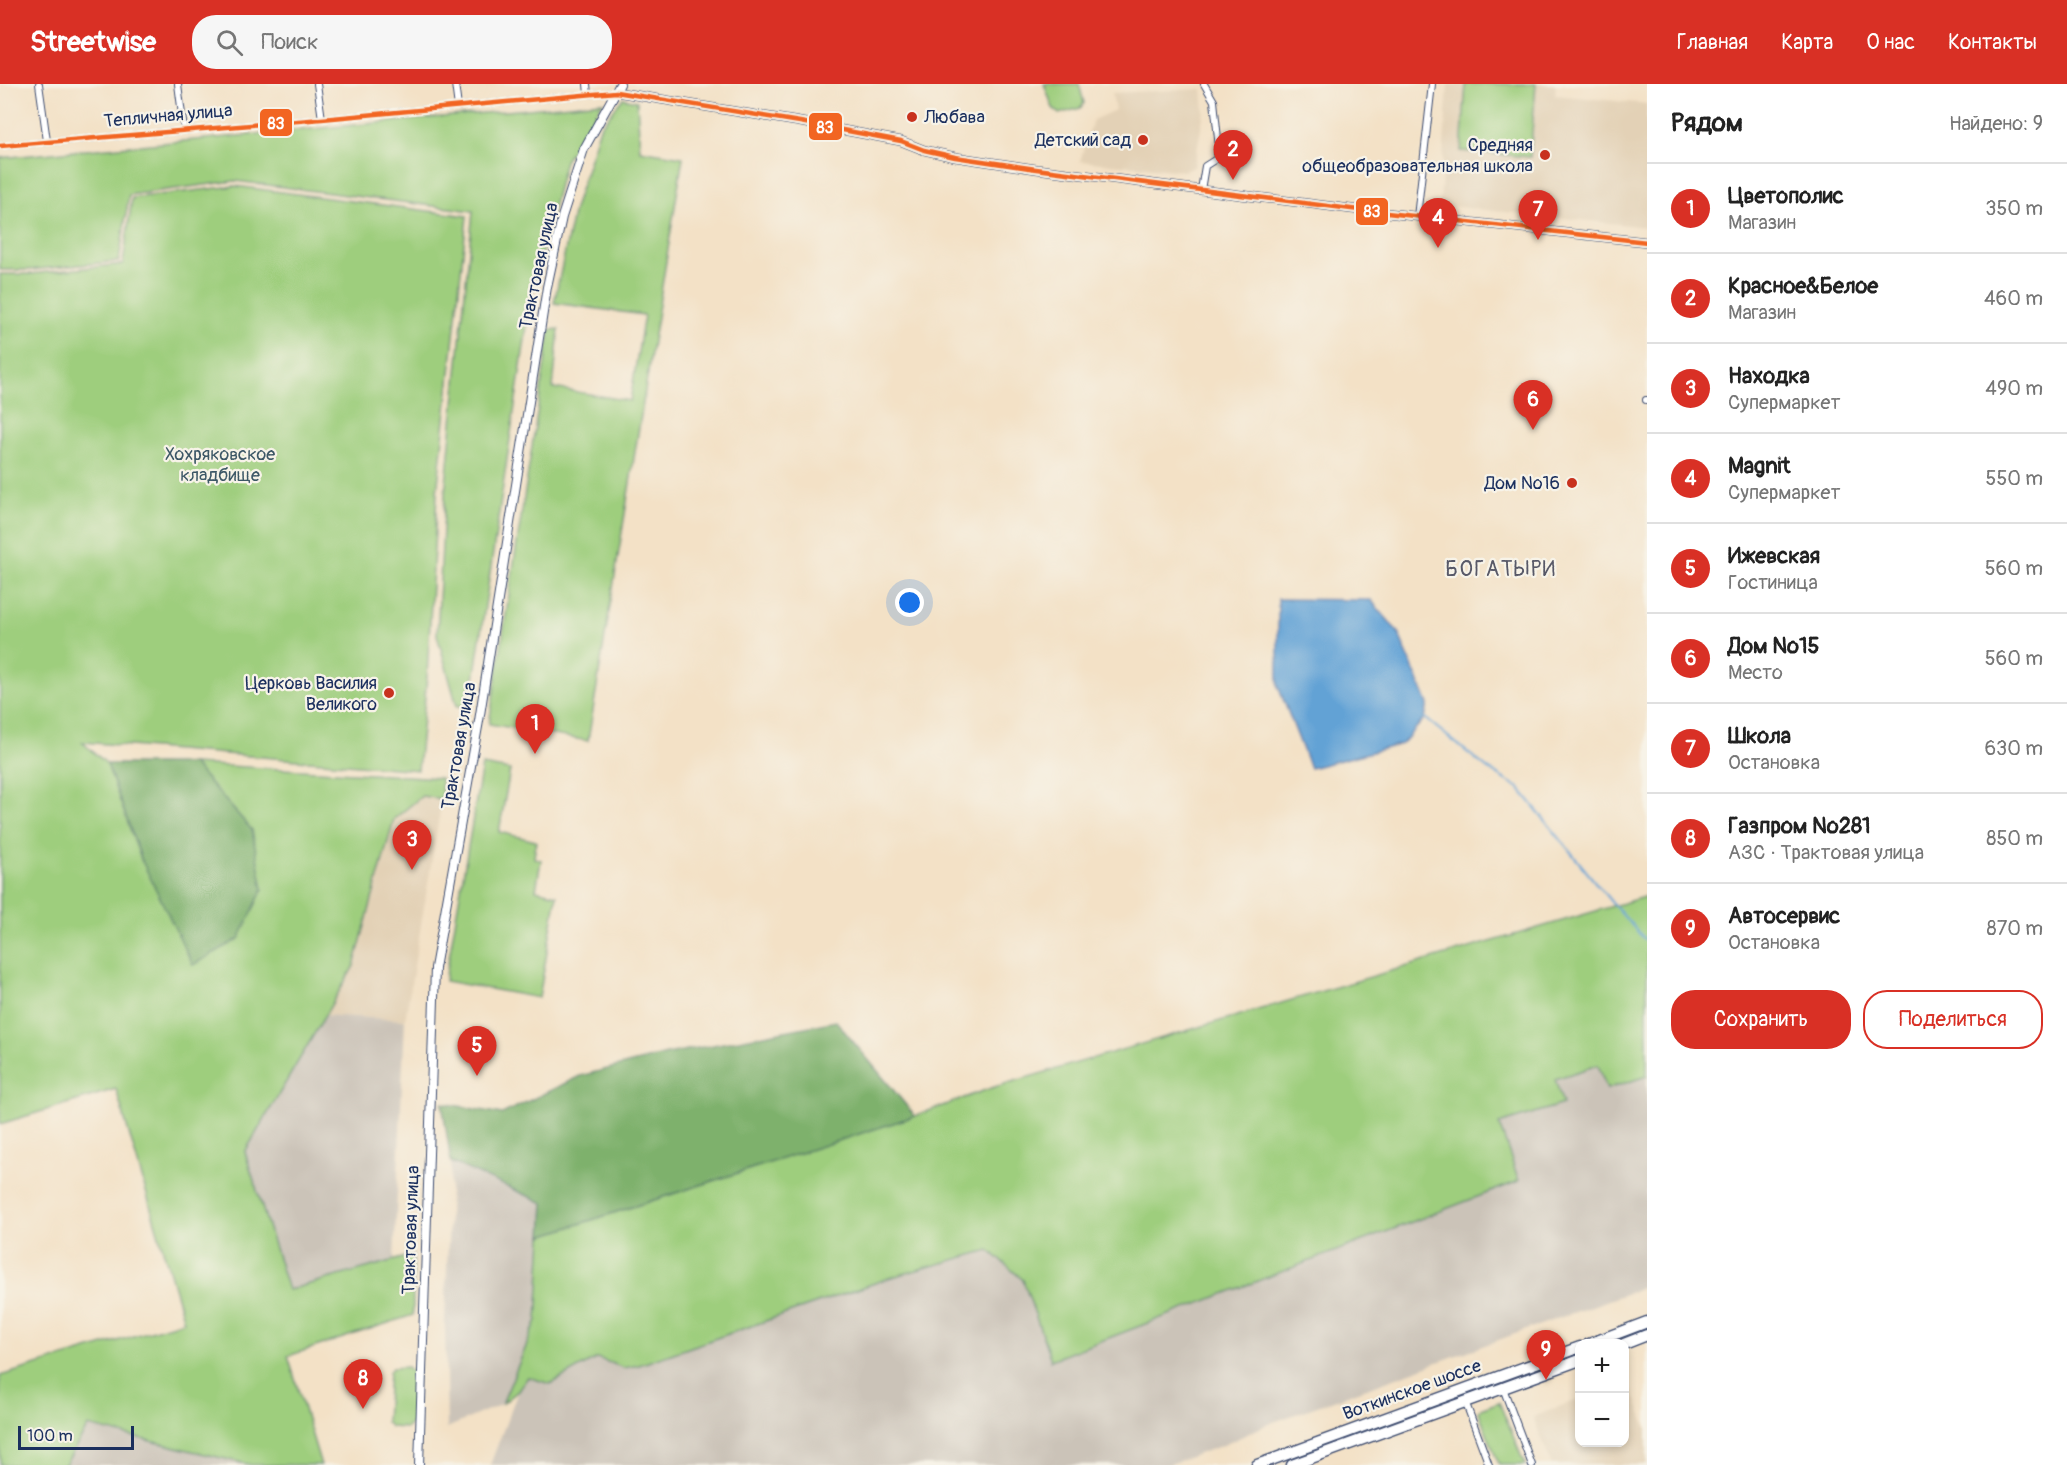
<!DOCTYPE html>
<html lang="ru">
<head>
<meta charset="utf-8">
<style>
	:root { --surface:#fff; --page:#f6f6f6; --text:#222; --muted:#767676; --line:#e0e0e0; --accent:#d93025 }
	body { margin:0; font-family:Pangolin,sans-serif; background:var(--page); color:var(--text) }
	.controls { position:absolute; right:18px; bottom:18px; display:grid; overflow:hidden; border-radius:12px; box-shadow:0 3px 9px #0003 }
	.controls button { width:54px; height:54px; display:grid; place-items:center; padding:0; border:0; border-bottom:2px solid var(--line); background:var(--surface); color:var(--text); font:30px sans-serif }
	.scale { position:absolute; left:18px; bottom:15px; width:116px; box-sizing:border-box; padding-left:6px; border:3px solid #1b2f5e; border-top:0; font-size:16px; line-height:21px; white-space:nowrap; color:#1b2f5e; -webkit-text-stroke:4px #f7f3e8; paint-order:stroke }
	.you { position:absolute; left:910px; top:519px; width:21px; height:21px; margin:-15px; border:4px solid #fff; border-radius:50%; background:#1a73e8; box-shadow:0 0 0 9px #1a73e833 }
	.badge { display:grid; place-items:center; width:39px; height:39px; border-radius:50%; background:var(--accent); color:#fff; font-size:20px; font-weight:700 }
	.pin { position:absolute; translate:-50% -50px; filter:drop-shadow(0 2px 3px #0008) }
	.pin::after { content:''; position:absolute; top:32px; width:21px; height:18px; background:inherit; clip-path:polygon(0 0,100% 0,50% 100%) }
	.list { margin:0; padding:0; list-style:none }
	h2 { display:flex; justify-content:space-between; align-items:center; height:78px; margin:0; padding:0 24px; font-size:26px }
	h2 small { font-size:20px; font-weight:400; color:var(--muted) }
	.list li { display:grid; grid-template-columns:39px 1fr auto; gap:18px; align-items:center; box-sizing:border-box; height:90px; padding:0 24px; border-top:2px solid var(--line) }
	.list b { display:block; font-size:22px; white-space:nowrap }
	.list p { margin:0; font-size:20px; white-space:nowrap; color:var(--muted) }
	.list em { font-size:20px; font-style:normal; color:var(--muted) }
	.actions { display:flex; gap:12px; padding:18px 24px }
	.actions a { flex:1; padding:14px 0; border:2px solid var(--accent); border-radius:24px; text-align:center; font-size:21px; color:var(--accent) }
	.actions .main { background:var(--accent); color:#fff }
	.icon { flex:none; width:33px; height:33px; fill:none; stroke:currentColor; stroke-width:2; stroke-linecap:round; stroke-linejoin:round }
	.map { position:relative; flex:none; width:1647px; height:1381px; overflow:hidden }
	header { display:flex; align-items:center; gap:36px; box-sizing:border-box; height:84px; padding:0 30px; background:var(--accent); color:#fff }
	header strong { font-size:28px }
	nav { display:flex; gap:33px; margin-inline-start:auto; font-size:21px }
	.search { width:420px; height:54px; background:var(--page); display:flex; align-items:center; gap:15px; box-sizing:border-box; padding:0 21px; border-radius:24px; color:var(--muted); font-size:22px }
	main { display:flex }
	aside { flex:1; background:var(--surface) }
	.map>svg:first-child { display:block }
	.built { fill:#e3d1b6 }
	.industrial { fill:#cbc3b8 }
	.green { fill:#9ece7d; stroke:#5c7e6e; stroke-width:1.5 }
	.forest { fill:#7eb16c; stroke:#4c7065; stroke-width:1.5 }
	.water { fill:#62a2d5; stroke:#3e689a; stroke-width:1.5 }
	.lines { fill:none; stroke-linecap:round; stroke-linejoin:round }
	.stream { stroke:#62a2d5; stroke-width:2 }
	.minor-casing { stroke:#3b4a6e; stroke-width:8 }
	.tertiary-casing { stroke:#3b4a6e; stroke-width:10 }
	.primary-casing { stroke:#3b4a6e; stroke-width:13 }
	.minor { stroke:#fff; stroke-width:6 }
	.tertiary { stroke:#fff; stroke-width:8 }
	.primary { stroke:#fff; stroke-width:10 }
	.bus-1-casing { stroke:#f7f3e8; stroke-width:9 }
	.bus-1 { stroke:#f26522; stroke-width:4.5 }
	.poi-dot { fill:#c8321e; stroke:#f7f3e8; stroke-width:2 }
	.labels { text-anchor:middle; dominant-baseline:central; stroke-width:4.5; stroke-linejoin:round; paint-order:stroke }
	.street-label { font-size:18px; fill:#1b2f5e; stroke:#f7f3e8 }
	.poi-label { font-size:18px; fill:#1b2f5e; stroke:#f7f3e8; text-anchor:end }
	.park-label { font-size:18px; fill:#3c5766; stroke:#f7f3e8 }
	.quarter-label { font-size:21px; letter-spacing:1.5px; fill:#585968; stroke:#f7f3e8 }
	.line-badge { stroke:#f7f3e8; stroke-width:2 }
	.badge-label { font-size:16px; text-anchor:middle; font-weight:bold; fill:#fff }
</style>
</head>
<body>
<header>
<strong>Streetwise</strong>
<div class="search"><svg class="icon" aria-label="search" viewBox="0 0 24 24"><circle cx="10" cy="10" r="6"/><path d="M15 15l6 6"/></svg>Поиск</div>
<nav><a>Главная</a><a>Карта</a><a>О нас</a><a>Контакты</a></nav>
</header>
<main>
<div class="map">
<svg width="1647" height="1381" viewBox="0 0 1647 1381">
	<rect width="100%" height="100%" fill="#f7f3e8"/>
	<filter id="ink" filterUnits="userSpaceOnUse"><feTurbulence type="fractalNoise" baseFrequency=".0167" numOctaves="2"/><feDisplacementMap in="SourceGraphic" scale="12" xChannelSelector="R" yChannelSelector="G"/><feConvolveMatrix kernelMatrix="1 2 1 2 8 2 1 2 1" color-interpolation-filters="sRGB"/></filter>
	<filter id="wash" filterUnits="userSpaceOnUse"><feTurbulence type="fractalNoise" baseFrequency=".008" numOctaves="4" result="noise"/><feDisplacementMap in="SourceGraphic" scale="24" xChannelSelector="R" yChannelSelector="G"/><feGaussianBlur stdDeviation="1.35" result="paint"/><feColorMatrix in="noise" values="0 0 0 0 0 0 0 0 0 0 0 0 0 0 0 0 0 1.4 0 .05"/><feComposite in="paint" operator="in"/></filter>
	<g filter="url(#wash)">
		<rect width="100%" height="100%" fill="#f3e1c6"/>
		<g class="built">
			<polygon points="1448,0 1556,0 1555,11 1647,20 1647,143 1440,121"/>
			<polygon points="1202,5 1204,27 1194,83 1184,87 1080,77 1093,36 1115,26 1112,9"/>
			<polygon points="422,712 442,715 405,936 324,931 354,882 394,735"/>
			<polygon points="1628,1296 1647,1345 1647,1381 1552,1381 1533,1333 1579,1315 1580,1358 1624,1358 1624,1297"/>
		</g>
		<g class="industrial">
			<polygon points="324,931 405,936 394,1176 288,1206 245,1068"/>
			<polygon points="1598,981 1608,1005 1647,992 1647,1202 1268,1340 1226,1360 1168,1381 490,1381 518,1307 528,1292 550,1300 597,1274 623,1284 639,1281 892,1193 989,1166 1023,1196 1029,1216 1519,1097 1499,1040 1562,1020 1555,995"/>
			<polygon points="451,1078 544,1119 537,1236 502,1320 447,1344 445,1237"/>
			<polygon points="88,1342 251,1381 65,1381"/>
		</g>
		<g class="green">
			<polygon points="1044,0 1079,0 1084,19 1080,24 1059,30 1053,24"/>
			<polygon points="1466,0 1536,0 1530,73 1461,67"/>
			<polygon points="623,14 637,17 640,66 683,73 588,657 489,640 550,246 559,245 553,304 630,317 644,231 554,219 574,125 600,43"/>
			<polygon points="603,18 565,77 533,202 470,622 457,622 437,551 445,410 473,127 235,97 129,111 119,177 30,186 0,186 0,74"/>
			<polygon points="235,102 467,132 437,409 427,592 418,686 82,658 107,680 142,778 252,746 193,680 441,694 442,715 422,712 394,735 354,882 245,1068 288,1206 413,1171 413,1231 288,1272 321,1381 251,1381 88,1342 65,1381 0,1381 0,1292 184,1237 116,1005 0,1040 0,190 30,190 123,180 132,114"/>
			<polygon points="482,681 510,686 499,748 536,757 534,774 541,776 536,806 557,811 539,914 445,897"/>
			<polygon points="1647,812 1647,992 1607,1005 1598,981 1555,995 1563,1020 1499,1040 1519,1097 1051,1276 1023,1196 989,1166 892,1193 639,1281 624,1284 597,1274 550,1300 528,1293 518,1307 502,1320 537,1236 542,1152 915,1032 991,1004"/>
			<polygon points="407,1283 416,1291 414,1337 407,1344 391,1343 386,1338 389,1288 392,1284"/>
			<polygon points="1499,1318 1525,1381 1499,1381 1478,1326"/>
		</g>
		<g class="forest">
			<polygon points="107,680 193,680 252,746 263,805 239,855 193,881 142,777"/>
			<polygon points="836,937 915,1032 542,1152 544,1119 451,1078 442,1019 502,1030 580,992 667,970"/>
		</g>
		<polygon class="water" points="1278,515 1371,516 1398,548 1428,620 1425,634 1402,660 1310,684 1278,602"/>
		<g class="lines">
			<polyline class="stream" points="1425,634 1488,685 1519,704 1612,819 1647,858"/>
		</g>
	</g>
	<g filter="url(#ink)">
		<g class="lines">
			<g class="minor-casing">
				<g id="minor">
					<polyline points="39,0 47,57"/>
					<polyline points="178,0 184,46"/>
					<polyline points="317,0 322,35"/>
					<polyline points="455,0 458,23"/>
					<polyline points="587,0 588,10"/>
					<polyline points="0,62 322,35 616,8"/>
					<polyline points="1201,106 1205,82 1216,75 1219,64 1214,17 1204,0"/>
					<polyline points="1417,133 1432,0"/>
					<polyline points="1646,316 1647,316"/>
					<polyline points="1503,1304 1532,1381"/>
					<polyline points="1465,1317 1489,1381"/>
				</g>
			</g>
			<g class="tertiary-casing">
				<g id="tertiary">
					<polyline points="616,8 800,38 901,57 924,66 955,73 1036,85 1351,125 1647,158"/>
					<polyline points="419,1381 435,884 479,637 547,203 562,133 584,65 620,0"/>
				</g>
			</g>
			<g class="primary-casing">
				<g id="primary">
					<polyline points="1589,1260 1647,1238"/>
					<polyline points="1624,1260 1647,1251"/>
					<polyline points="1257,1381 1580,1263"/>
					<polyline points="1292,1381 1580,1276"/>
				</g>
			</g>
			<use href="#minor" class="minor"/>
			<use href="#tertiary" class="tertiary"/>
			<use href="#primary" class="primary"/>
			<g class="bus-1-casing">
				<polyline id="bus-1" points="0,62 322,35 616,8 800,38 901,57 924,66 955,73 1036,85 1351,125 1647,158"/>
			</g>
			<use href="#bus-1" class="bus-1"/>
		</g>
	</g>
	<g class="poi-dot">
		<circle cx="912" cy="33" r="6"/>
		<circle cx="1143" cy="56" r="6"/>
		<circle cx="1545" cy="71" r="6"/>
		<circle cx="1572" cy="399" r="6"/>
		<circle cx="389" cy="609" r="6"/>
	</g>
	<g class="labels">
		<g class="street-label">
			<text transform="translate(168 32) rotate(-5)">Тепличная улица</text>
			<text transform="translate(539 182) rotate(-78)">Трактовая улица</text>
			<text transform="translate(459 662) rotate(-80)">Трактовая улица</text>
			<text transform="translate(411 1146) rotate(-88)">Трактовая улица</text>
			<text transform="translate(1412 1306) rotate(-20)">Воткинское шоссе</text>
		</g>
		<g class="poi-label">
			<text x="924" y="33" text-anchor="start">Любава</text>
			<text x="1131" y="56">Детский сад</text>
			<text x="1533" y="61">Средняя<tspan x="1533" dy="21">общеобразовательная школа</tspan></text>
			<text x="1560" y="399">Дом №16</text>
			<text x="377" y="599">Церковь Василия<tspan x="377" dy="21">Великого</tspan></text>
		</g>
		<g class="park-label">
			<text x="220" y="370">Хохряковское<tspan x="220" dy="21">кладбище</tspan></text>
		</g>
		<g class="quarter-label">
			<text x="1501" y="485">БОГАТЫРИ</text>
		</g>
	</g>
	<g class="line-badge">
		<rect x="259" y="24" width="34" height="29" rx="6" fill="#f26522"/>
		<rect x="808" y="28" width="35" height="29" rx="6" fill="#f26522"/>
		<rect x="1355" y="113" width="34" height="29" rx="6" fill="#f26522"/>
	</g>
	<g class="badge-label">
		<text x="276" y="45">83</text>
		<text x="825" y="49">83</text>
		<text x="1372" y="133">83</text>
	</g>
</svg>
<div class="controls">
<button>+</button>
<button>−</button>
</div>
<div class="scale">100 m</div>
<div class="you"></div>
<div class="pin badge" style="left:535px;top:670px">1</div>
<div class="pin badge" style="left:1233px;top:96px">2</div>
<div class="pin badge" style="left:412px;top:786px">3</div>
<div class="pin badge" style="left:1438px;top:164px">4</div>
<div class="pin badge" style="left:477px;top:992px">5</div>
<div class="pin badge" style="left:1533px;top:346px">6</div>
<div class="pin badge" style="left:1538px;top:156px">7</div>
<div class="pin badge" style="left:363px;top:1325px">8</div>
<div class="pin badge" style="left:1546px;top:1296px">9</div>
</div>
<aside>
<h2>Рядом<small>Найдено: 9</small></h2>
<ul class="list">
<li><span class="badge">1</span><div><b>Цветополис</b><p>Магазин</p></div><em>350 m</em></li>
<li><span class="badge">2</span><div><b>Красное&amp;Белое</b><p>Магазин</p></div><em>460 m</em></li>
<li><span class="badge">3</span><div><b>Находка</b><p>Супермаркет</p></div><em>490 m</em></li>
<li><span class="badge">4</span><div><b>Magnit</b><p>Супермаркет</p></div><em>550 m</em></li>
<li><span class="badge">5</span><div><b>Ижевская</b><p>Гостиница</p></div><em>560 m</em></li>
<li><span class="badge">6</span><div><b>Дом №15</b><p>Место</p></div><em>560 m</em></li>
<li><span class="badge">7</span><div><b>Школа</b><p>Остановка</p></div><em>630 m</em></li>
<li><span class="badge">8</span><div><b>Газпром №281</b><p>АЗС · Трактовая улица</p></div><em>850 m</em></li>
<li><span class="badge">9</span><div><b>Автосервис</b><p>Остановка</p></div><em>870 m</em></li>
</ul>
<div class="actions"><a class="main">Сохранить</a><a>Поделиться</a></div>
</aside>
</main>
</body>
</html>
